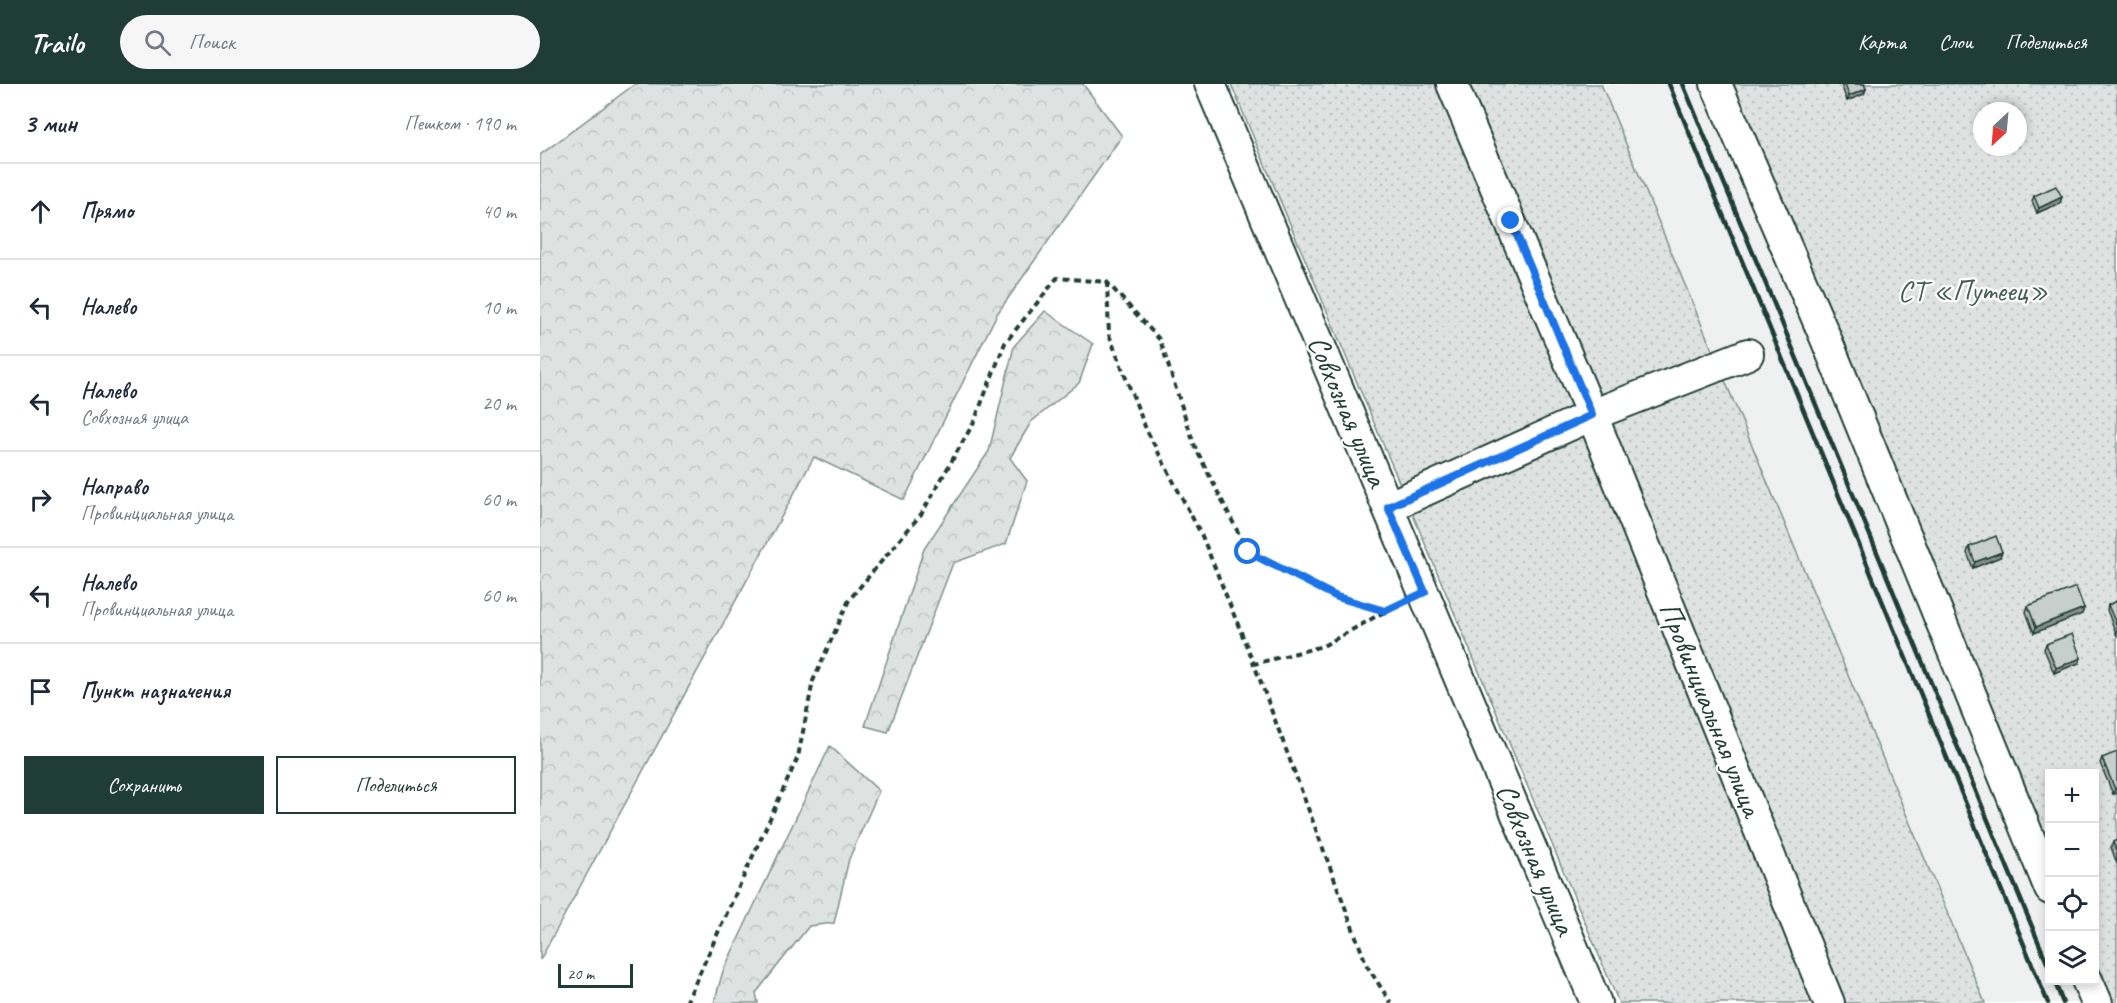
<!DOCTYPE html>
<html lang="ru">
<head>
<meta charset="utf-8">
<style>
	:root { --surface:#fff; --page:#f6f6f7; --text:#1f2937; --muted:#747a83; --line:#e0e1e3; --accent:#1f3d34 }
	body { margin:0; font-family:Caveat,sans-serif; background:var(--page); color:var(--text) }
	.controls { position:absolute; right:18px; bottom:18px; display:grid; overflow:hidden; border-radius:0px; box-shadow:0 3px 9px #0003 }
	.controls button { width:54px; height:54px; display:grid; place-items:center; padding:0; border:0; border-bottom:2px solid var(--line); background:var(--surface); color:var(--text); font:30px sans-serif }
	.compass { position:absolute; left:1433px; top:18px; width:54px; height:54px; border-radius:50%; background:var(--surface); box-shadow:0 3px 9px #0003; rotate:206deg }
	.scale { position:absolute; left:18px; bottom:15px; width:75px; box-sizing:border-box; padding-left:6px; border:3px solid #1f3d34; border-top:0; font-size:16px; line-height:21px; white-space:nowrap; color:#1f3d34; -webkit-text-stroke:4px #fff; paint-order:stroke }
	.stop { position:absolute; width:18px; height:18px; margin:-14px; border:4px solid #1a73e8; border-radius:50%; background:#fff }
	.stop.end { background:#1a73e8; border-color:#fff; box-shadow:0 2px 6px #0008 }
	.list { margin:0; padding:0; list-style:none }
	h2 { display:flex; justify-content:space-between; align-items:center; height:78px; margin:0; padding:0 24px; font-size:26px }
	h2 small { font-size:20px; font-weight:400; color:var(--muted) }
	.list li { display:grid; grid-template-columns:39px 1fr auto; gap:18px; align-items:center; box-sizing:border-box; height:96px; padding:0 24px; border-top:2px solid var(--line) }
	.list b { display:block; font-size:22px; white-space:nowrap }
	.list p { margin:0; font-size:20px; white-space:nowrap; color:var(--muted) }
	.list em { font-size:20px; font-style:normal; color:var(--muted) }
	.actions { display:flex; gap:12px; padding:18px 24px }
	.actions a { flex:1; padding:14px 0; border:2px solid var(--accent); border-radius:0px; text-align:center; font-size:21px; color:var(--accent) }
	.actions .main { background:var(--accent); color:#fff }
	.icon { flex:none; width:33px; height:33px; fill:none; stroke:currentColor; stroke-width:2; stroke-linecap:round; stroke-linejoin:round }
	.map { position:relative; flex:none; width:1577px; height:919px; overflow:hidden }
	header { display:flex; align-items:center; gap:36px; box-sizing:border-box; height:84px; padding:0 30px; background:var(--accent); color:#fff }
	header strong { font-size:28px }
	nav { display:flex; gap:33px; margin-inline-start:auto; font-size:21px }
	.search { width:420px; height:54px; background:var(--page); display:flex; align-items:center; gap:15px; box-sizing:border-box; padding:0 21px; border-radius:33px; color:var(--muted); font-size:22px }
	main { display:flex }
	aside { flex:1; background:var(--surface) }
	.map>svg:first-child { display:block }
	.built { fill:#eef1f0 }
	.grass { fill:url(#grass-dots); stroke:#7e908b; stroke-width:1.5; fill-rule:evenodd }
	.forest { fill:url(#forest-crowns); stroke:#7e908b; stroke-width:1.5 }
	.lines { fill:none; stroke-linecap:round; stroke-linejoin:round }
	.minor-casing { stroke:#1f3d34; stroke-width:34 }
	.path { stroke:#1f3d34; stroke-width:4; stroke-dasharray:6 4.5; stroke-linecap:butt }
	.minor { stroke:#fff; stroke-width:30 }
	.rail { stroke:#1f3d34; stroke-width:4.5 }
	.wall { fill:#abb2af; stroke:#1f3d34; stroke-width:1.5 }
	.shaded-wall { fill:#8b918f; stroke:#1f3d34; stroke-width:1.5 }
	.building { fill:#c7cfcc; stroke:#1f3d34; stroke-width:1.5 }
	.route { stroke:#1a73e8; stroke-width:8 }
	.labels { text-anchor:middle; dominant-baseline:central; stroke-width:4.5; stroke-linejoin:round; paint-order:stroke }
	.park-label { font-size:30px; fill:#455e57; stroke:#fff }
	.street-label { font-size:30px; fill:#1f3d34; stroke:#fff }
</style>
</head>
<body>
<header>
<strong>Trailo</strong>
<div class="search"><svg class="icon" aria-label="search" viewBox="0 0 24 24"><circle cx="10" cy="10" r="6"/><path d="M15 15l6 6"/></svg>Поиск</div>
<nav><a>Карта</a><a>Слои</a><a>Поделиться</a></nav>
</header>
<main>
<aside>
<h2>3 мин<small>Пешком · 190 m</small></h2>
<ul class="list">
<li><svg class="icon" aria-label="ahead" viewBox="0 0 24 24"><path d="M12 20V5M6 11l6-6 6 6"/></svg><div><b>Прямо</b></div><em>40 m</em></li>
<li><svg class="icon" aria-label="left" viewBox="0 0 24 24"><path d="M17 20v-9H6M10 6l-5 5 5 5"/></svg><div><b>Налево</b></div><em>10 m</em></li>
<li><svg class="icon" aria-label="left" viewBox="0 0 24 24"><path d="M17 20v-9H6M10 6l-5 5 5 5"/></svg><div><b>Налево</b><p>Совхозная улица</p></div><em>20 m</em></li>
<li><svg class="icon" aria-label="right" viewBox="0 0 24 24"><path d="M7 20v-9h11M14 6l5 5-5 5"/></svg><div><b>Направо</b><p>Провинциальная улица</p></div><em>60 m</em></li>
<li><svg class="icon" aria-label="left" viewBox="0 0 24 24"><path d="M17 20v-9H6M10 6l-5 5 5 5"/></svg><div><b>Налево</b><p>Провинциальная улица</p></div><em>60 m</em></li>
<li><svg class="icon" aria-label="arrive" viewBox="0 0 24 24"><path d="M6 21V4h12l-3 4 3 4H6"/></svg><div><b>Пункт назначения</b></div></li>
</ul>
<div class="actions"><a class="main">Сохранить</a><a>Поделиться</a></div>
</aside>
<div class="map">
<svg width="1577" height="919" viewBox="0 0 1577 919">
	<defs>
		<pattern id="grass-dots" width="8" height="8" patternUnits="userSpaceOnUse" patternTransform="scale(1.5)"><rect width="8" height="8" fill="#dee3e2"/><path d="M2 2h.1M6 6h.1" fill="none" stroke="#bec4c2" stroke-width="1.8" stroke-linecap="round"/></pattern>
		<pattern id="forest-crowns" width="20" height="18" patternUnits="userSpaceOnUse" patternTransform="scale(1.5)"><rect width="20" height="18" fill="#dee3e2"/><path d="M2 6a3 3 0 1 1 6 0M12 15a3 3 0 1 1 6 0" fill="none" stroke="#bec4c2"/></pattern>
	</defs>
	<rect width="100%" height="100%" fill="#fff"/>
	<filter id="ink" filterUnits="userSpaceOnUse"><feTurbulence type="fractalNoise" baseFrequency=".0167" numOctaves="2"/><feDisplacementMap in="SourceGraphic" scale="12" xChannelSelector="R" yChannelSelector="G"/><feConvolveMatrix kernelMatrix="1 2 1 2 8 2 1 2 1" color-interpolation-filters="sRGB"/></filter>
	<g filter="url(#ink)">
		<polygon class="built" points="1046,0 1200,0 1509,755 1510,896 1554,896 1555,865 1577,919 1421,919"/>
		<g class="grass">
			<polygon points="691,0 1061,0 1445,919 1079,919"/>
			<path d="M1192 0H1577V919H1571L1555 879 1554 690H1510L1509 771ZM1442 27H1478V63H1442Z"/>
		</g>
		<g class="forest">
			<polygon points="95,0 543,0 582,52 457,230 364,416 274,373 0,876 0,71"/>
			<polygon points="505,227 553,260 539,299 491,338 470,374 487,397 466,460 413,479 348,648 325,642 384,465 449,367 474,262"/>
			<polygon points="290,662 339,707 309,775 294,839 269,842 216,909 218,919 174,919 183,887"/>
		</g>
		<g class="lines">
			<g class="minor-casing">
				<g id="minor">
					<polyline points="670,0 1056,919"/>
					<polyline points="912,0 1052,331 1289,919"/>
					<polyline points="1176,0 1286,255 1510,805"/>
					<polyline points="848,423 1052,331 1208,270"/>
					<polyline points="1547,896 1557,919"/>
				</g>
			</g>
			<g class="path">
				<polyline points="567,198 569,251 606,345 662,452 714,580"/>
				<polyline points="844,528 783,562 714,580 827,882 851,919"/>
				<polyline points="146,919 258,673 273,597 309,516 382,429 434,338 465,259 517,194 567,198 620,256 655,363 708,468 797,513 845,527 859,521"/>
			</g>
			<use href="#minor" class="minor"/>
			<g class="rail">
				<polyline points="1129,0 1508,919"/>
				<polyline points="1143,0 1510,886"/>
				<polyline points="1514,896 1523,919"/>
			</g>
		</g>
		<g class="wall">
			<polygon points="1301,0 1324,0 1326,5 1324,10 1307,17"/>
			<polygon points="1494,112 1520,119 1497,129 1492,117"/>
			<polygon points="1429,463 1460,473 1433,484 1427,469"/>
			<polygon points="1577,517 1577,552 1567,526 1568,521"/>
			<polygon points="1488,522 1544,524 1542,530 1494,549 1486,528"/>
			<polygon points="1506,560 1539,579 1514,589 1504,565"/>
			<polygon points="1562,674 1577,709 1573,710 1560,679"/>
			<polygon points="1577,756 1577,780 1571,763 1573,758"/>
		</g>
		<g class="shaded-wall">
			<polygon points="1326,5 1324,10 1307,17 1309,12"/>
			<polygon points="1522,113 1520,119 1497,129 1499,124"/>
			<polygon points="1462,468 1460,473 1433,484 1435,478"/>
			<polygon points="1544,524 1542,530 1494,549 1496,543"/>
			<polygon points="1541,574 1539,579 1514,589 1516,584"/>
			<polygon points="1577,704 1577,709 1573,710 1575,705"/>
		</g>
		<g class="building">
			<polygon points="1305,0 1324,0 1326,5 1309,12"/>
			<polygon points="1516,102 1522,113 1499,124 1494,112"/>
			<polygon points="1456,452 1462,468 1435,478 1429,463"/>
			<polygon points="1536,503 1544,524 1496,543 1488,522"/>
			<polygon points="1577,517 1577,542 1568,521"/>
			<polygon points="1532,550 1541,574 1516,584 1506,560"/>
			<polygon points="1577,668 1577,704 1575,705 1562,674"/>
			<polygon points="1577,756 1577,769 1573,758"/>
		</g>
	</g>
	<g class="lines" filter="url(#ink)">
		<polyline class="route" points="708,468 797,513 845,527 885,508 848,423 1052,331 971,137"/>
	</g>
	<g class="labels">
		<g class="park-label">
			<text x="1433" y="206">СТ «Путеец»</text>
		</g>
		<g class="street-label">
			<text transform="translate(808 327) rotate(67)">Совхозная улица</text>
			<text transform="translate(1171 625) rotate(68)">Провинциальная улица</text>
			<text transform="translate(996 775) rotate(67)">Совхозная улица</text>
		</g>
	</g>
</svg>
<div class="controls">
<button>+</button>
<button>−</button>
<button><svg class="icon" aria-label="locate" viewBox="0 0 24 24"><circle cx="12" cy="12" r="6"/><path d="M12 2v4M12 18v4M2 12h4M18 12h4"/></svg></button>
<button><svg class="icon" aria-label="layers" viewBox="0 0 24 24"><path d="M12 4l9 5-9 5-9-5zM3 14l9 5 9-5"/></svg></button>
</div>
<svg class="compass" viewBox="-18 -18 36 36"><path d="M0-13l5 13h-10z" fill="#e53935"/><path d="M0 13l5-13h-10z" fill="#747a83"/></svg>
<div class="scale">20 m</div>
<div class="stop" style="left:708px;top:468px"></div>
<div class="stop end" style="left:971px;top:137px"></div>
</div>
</main>
</body>
</html>
